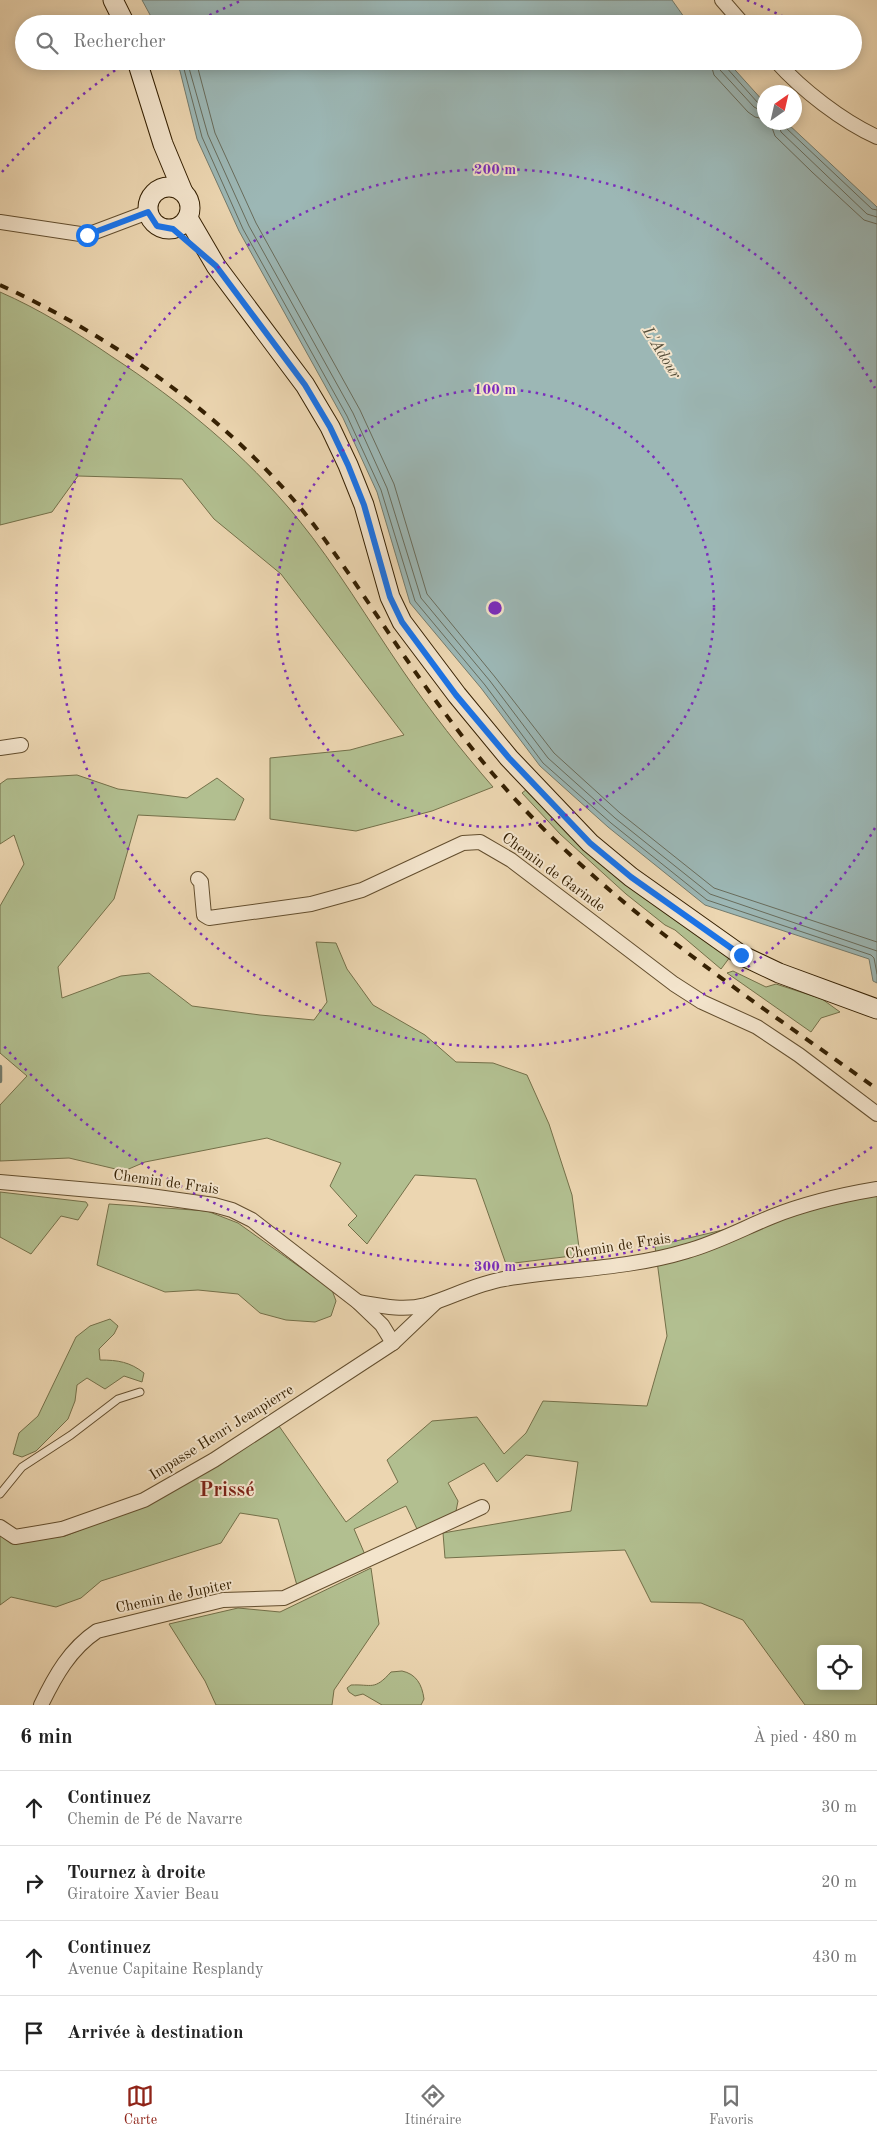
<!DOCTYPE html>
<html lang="fr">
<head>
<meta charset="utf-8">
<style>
	:root { --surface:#fff; --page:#f6f6f6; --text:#222; --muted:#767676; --line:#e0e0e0; --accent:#8f2418 }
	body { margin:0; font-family:"Old Standard TT",serif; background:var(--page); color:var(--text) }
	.controls { position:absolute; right:15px; bottom:15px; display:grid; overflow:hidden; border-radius:5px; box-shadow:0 2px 12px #0003 }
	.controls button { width:45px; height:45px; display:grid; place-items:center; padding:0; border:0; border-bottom:1px solid var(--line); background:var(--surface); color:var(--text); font:25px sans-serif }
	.compass { position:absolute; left:757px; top:85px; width:45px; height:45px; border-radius:50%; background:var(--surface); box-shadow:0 2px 12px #0003; rotate:34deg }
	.stop { position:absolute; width:15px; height:15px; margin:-11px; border:4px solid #1a73e8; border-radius:50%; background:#fff }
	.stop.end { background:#1a73e8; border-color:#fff; box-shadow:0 1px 5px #0008 }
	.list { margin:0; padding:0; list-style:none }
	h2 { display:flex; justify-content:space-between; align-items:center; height:65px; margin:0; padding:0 20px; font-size:21px }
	h2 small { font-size:16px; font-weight:400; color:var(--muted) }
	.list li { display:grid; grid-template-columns:32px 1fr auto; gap:15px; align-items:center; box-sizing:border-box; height:75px; padding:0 20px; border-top:1px solid var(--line) }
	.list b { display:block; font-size:19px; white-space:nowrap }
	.list p { margin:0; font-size:16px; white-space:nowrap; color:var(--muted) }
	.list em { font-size:16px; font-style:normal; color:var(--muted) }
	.icon { flex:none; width:28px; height:28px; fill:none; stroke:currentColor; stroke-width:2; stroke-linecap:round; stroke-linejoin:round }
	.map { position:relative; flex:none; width:877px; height:1705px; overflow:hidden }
	.search { position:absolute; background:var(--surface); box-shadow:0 2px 12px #0003; left:15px; right:15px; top:15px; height:55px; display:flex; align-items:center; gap:12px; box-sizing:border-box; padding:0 18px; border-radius:28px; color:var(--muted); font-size:19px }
	.sheet { height:365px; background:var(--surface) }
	nav { display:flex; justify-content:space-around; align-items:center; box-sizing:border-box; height:70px; border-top:1px solid var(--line); background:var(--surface); font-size:14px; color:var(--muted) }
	nav a { display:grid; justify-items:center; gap:2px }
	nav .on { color:var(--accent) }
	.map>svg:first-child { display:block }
	.green { fill:#b2bf90; stroke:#747049; fill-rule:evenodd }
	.water { fill:#9cb7b5; stroke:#737b6d }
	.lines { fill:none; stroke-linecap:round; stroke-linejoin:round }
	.shore { stroke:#686c5c; stroke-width:1 }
	.stream { stroke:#737b6d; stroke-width:4.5 }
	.service-casing { stroke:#634e2e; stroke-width:9 }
	.minor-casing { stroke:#634e2e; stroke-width:16 }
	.secondary-casing { stroke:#352002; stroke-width:21 }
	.service { stroke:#f3e4cc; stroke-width:7 }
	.minor { stroke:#f3e4cc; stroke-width:14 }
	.secondary { stroke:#f3e4cc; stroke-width:19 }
	.rail { stroke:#352002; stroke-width:4; stroke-dasharray:9 9; stroke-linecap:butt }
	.route { stroke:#1a73e8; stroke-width:6 }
	.ring { fill:none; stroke:#7b2cbf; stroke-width:2.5; stroke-dasharray:2.5 5 }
	.labels { text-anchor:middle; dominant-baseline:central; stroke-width:4; stroke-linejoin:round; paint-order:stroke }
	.street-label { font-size:15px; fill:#352002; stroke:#f3e4cc }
	.water-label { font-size:16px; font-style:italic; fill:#544d38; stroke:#f3e4cc }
	.district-label { font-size:20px; font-weight:bold; fill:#7a1f14; stroke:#f3e4cc }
	.centre { fill:#7b2cbf; stroke:#f3e4cc; stroke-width:2.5 }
	.ring-label { font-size:15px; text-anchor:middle; font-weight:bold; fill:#7b2cbf; stroke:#f3e4cc; stroke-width:4; stroke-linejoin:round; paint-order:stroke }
</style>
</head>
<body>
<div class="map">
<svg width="877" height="1705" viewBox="0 0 877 1705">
	<rect width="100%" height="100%" fill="#ecd6b1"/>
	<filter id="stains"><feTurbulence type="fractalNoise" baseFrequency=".004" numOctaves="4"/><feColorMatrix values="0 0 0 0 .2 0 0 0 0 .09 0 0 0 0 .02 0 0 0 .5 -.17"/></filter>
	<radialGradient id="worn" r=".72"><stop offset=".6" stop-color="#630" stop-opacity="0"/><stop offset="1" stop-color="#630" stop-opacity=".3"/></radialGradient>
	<g class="green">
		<path d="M0 292C39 309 76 332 111 356 181 402 245 454 298 519 337 567 368 620 403 671 431 712 461 750 493 787L432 811 356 831 270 819V758L350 750 404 735 281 574 214 519 182 479 78 476 52 512 0 525Z"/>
		<polygon points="77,775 118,789 187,798 217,778 244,799 235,820 138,815 114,899 58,967 62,998 121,976 149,973 192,1006 260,1015 314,1020 327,1002 316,942 336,943 347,969 373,1005 425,1035 456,1062 493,1063 527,1075 549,1124 572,1195 580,1255 506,1264 476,1179 415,1175 367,1244 348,1225 357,1216 330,1186 341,1163 267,1138 145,1162 124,1171 69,1158 0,1161 0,1105 27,1076 0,1053 0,906 24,864 14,835 0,844 0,784 7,779"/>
		<polygon points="527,789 730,957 721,969 675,930 665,925 626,894 560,834 522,793"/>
		<polygon points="733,971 766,987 776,984 822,999 840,1012 821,1018 811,1032 727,973"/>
		<polygon points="0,1192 86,1202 88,1205 78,1220 61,1216 31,1254 0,1237"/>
		<path d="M875 1194 877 1195V1705H805L743 1620 701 1603 651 1602 625 1550 445 1558 443 1533 571 1511 578 1462 526 1455 497 1482 484 1463 448 1483 458 1501 455 1516 417 1529 406 1506 354 1529 366 1557 298 1589 278 1519 240 1513 221 1543 101 1581 81 1598 56 1607 11 1597 0 1605V1535L16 1543 65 1536 135 1509 197 1477 279 1426 346 1522 398 1482 387 1460 432 1421 477 1417 504 1454 526 1433 543 1401 647 1406 667 1336 655 1246ZM821 1649H858V1686H821Z"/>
		<polygon points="109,1204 207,1211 238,1223 332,1290 336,1301 331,1316 315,1322 286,1320 260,1313 238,1294 198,1290 165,1292 97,1265"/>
		<path d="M110 1319 118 1326 114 1334 99 1349 100 1360C118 1360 130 1362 144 1373L142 1382 124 1376 105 1389 87 1378 77 1385 75 1401 68 1419 36 1451 22 1457 13 1454 19 1433 38 1416 76 1337 90 1326Z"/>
		<polygon points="371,1568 379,1624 334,1690 332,1705 216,1705 205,1681 169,1624 238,1608 280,1612"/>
		<path d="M402 1671C416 1674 422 1684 424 1699L421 1705H382L363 1694 355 1696 349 1692 347 1688 351 1685C372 1684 374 1691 391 1672Z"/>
	</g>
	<g class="water">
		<polygon points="142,0 672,0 689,24 155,24"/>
		<polygon points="175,61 727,61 764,102 764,122 787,123 877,207 877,983 873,981 869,959 705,905 608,827 540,766 481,688 410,603 377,492 343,418 239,231 197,139 180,71"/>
	</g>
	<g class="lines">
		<g class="shore">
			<polyline points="180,61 184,69 202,137 243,229 347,416 381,490 415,601 485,685 543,763 611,823 707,900 871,955 874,958 877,974"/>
			<polyline points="187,61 208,135 249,226 353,413 387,488 421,598 490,681 548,758 615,818 710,894 877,951"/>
			<polyline points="196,61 215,133 256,223 360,410 394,484 427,594 495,677 554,753 620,813 714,888 877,942"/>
			<polyline points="710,61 714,75 748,112 755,117 764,119"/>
			<polyline points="717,61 720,70 754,107 764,112"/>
			<polyline points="724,61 725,66 758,103 764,105"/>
			<polyline points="770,122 775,136 812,172 864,220 877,224"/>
			<polyline points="778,122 781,132 867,214 877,217"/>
			<polyline points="784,122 786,128 872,209 877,210"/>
		</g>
		<polyline class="stream" points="0,1067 0,1081"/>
		<g class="service-casing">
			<polyline id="service" points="0,1494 22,1467 71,1435 118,1399 140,1392"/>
		</g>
		<g class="minor-casing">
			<g id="minor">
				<polyline points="722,0 743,24"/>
				<path d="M776 61C802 90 842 121 877 137"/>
				<polyline points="0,222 87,235 148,212"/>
				<polyline points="0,748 21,745"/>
				<polyline points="198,879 201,882 204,915 209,918 311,904 362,890 463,843 480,842 511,860 674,984 702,1002 757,1027 799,1055 877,1114"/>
				<polyline points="0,1182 136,1194 214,1205 232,1210 252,1220 358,1302 382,1325 393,1343"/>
				<path d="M358 1302C381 1306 403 1311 426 1305 453 1297 475 1284 504 1279 565 1269 628 1269 687 1251 716 1243 744 1228 771 1217 806 1203 841 1195 877 1189"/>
				<polyline points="0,1527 15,1537 62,1529 144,1500 214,1460 393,1343 436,1302"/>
				<path d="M41 1705C55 1676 70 1649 97 1631L223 1600 284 1598 482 1507"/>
			</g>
		</g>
		<g class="secondary-casing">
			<g id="secondary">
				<polyline points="113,0 125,24"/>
				<polyline points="137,61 163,144 183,192"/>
				<circle cx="169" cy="208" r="21"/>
				<polyline points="188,218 216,266 305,385 330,427 348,465 364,505 390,597 402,622 457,695 509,758 590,843 631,877 741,955 779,973 877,1009"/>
			</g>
		</g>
		<use href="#service" class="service"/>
		<use href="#minor" class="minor"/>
		<use href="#secondary" class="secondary"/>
		<path class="rail" d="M0 285C116 338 236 423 314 525 347 569 376 615 407 660 440 708 475 755 514 798 619 913 751 999 877 1089"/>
	</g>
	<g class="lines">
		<polyline class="route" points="87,235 148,212 157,226 173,229 216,266 305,385 330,427 348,465 364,505 390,597 402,622 456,695 509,758 590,843 631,877 741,955"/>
	</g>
	<g class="ring">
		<circle cx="495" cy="608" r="219"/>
		<path d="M875 828A439 439 0 1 1 875 388"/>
		<path d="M872 1147A658 658 0 0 1 2 1044M2 172A658 658 0 0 1 127 62M196 22A658 658 0 0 1 243 0M747 0A658 658 0 0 1 794 22"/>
	</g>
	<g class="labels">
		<g class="street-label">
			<text transform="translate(553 873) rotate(36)">Chemin de Garinde</text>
			<text transform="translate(166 1183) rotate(8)">Chemin de Frais</text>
			<text transform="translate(618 1247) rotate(-9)">Chemin de Frais</text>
			<text transform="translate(222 1433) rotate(-32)">Impasse Henri Jeanpierre</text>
			<text transform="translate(174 1597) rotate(-12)">Chemin de Jupiter</text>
		</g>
		<g class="water-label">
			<text transform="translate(661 353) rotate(58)">L'Adour</text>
		</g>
		<g class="district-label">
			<text x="227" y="1491">Prissé</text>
		</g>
	</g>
	<circle cx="495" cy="608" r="8" class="centre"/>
	<g class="ring-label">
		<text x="495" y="174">200 m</text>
		<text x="495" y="394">100 m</text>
		<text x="495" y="1271">300 m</text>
	</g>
	<rect width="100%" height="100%" filter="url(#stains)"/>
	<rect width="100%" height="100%" fill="url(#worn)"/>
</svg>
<div class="controls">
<button><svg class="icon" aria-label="locate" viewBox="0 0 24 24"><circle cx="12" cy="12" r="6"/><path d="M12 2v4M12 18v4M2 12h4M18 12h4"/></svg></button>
</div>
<svg class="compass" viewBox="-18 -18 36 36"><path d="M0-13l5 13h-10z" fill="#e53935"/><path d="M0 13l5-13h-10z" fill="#767676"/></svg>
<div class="stop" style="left:87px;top:235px"></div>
<div class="stop end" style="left:741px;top:955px"></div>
<div class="search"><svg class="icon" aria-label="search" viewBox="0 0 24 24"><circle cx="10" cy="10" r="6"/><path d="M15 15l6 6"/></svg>Rechercher</div>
</div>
<section class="sheet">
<h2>6 min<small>À pied · 480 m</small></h2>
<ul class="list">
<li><svg class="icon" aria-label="ahead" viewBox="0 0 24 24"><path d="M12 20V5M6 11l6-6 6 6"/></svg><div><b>Continuez</b><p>Chemin de Pé de Navarre</p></div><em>30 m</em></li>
<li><svg class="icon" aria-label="right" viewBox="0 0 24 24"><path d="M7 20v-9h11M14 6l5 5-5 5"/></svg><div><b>Tournez à droite</b><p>Giratoire Xavier Beau</p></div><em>20 m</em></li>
<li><svg class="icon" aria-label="ahead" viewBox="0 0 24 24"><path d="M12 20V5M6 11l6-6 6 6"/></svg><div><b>Continuez</b><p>Avenue Capitaine Resplandy</p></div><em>430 m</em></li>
<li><svg class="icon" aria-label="arrive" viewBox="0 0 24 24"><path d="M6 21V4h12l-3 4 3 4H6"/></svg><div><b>Arrivée à destination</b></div></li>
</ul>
</section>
<nav>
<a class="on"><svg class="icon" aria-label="map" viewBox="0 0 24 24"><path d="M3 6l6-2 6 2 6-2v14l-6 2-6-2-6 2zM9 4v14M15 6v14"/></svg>Carte</a>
<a><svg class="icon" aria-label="directions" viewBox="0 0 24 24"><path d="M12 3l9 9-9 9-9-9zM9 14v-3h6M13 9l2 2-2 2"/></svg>Itinéraire</a>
<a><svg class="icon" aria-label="saved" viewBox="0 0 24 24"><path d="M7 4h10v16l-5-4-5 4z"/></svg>Favoris</a>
</nav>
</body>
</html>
